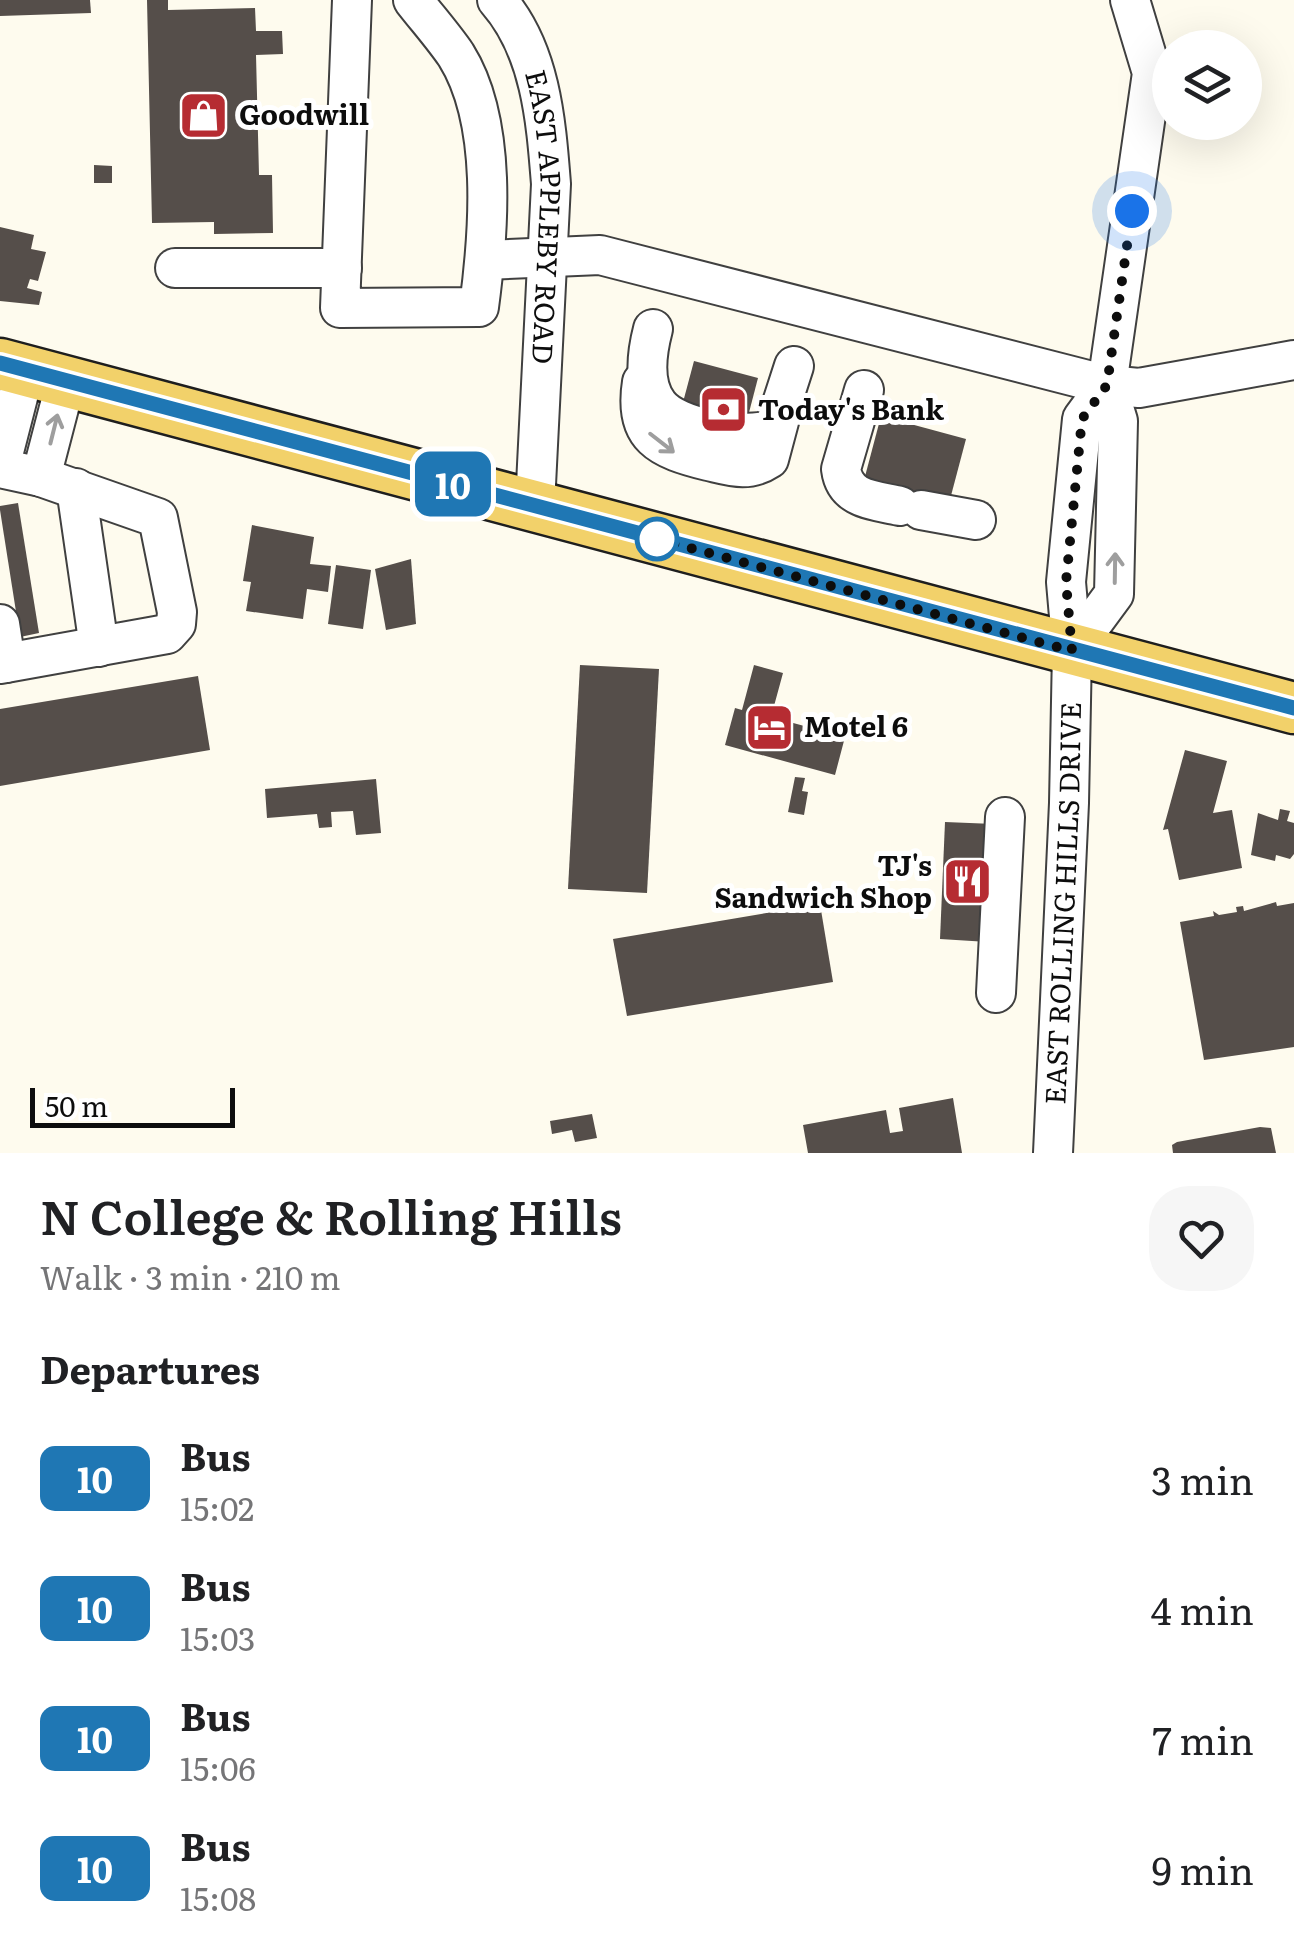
<!DOCTYPE html>
<html lang="en">
<head>
<meta charset="utf-8">
<style>
  body { margin:0; font-family:Literata,serif; background:#f6f6f6; color:#202124; height:100vh; display:flex; flex-direction:column; font-size:38px; white-space:nowrap }
  * { box-sizing:border-box; margin:0 }
  p { font-size:32px; color:#757577 }
  .icon { flex:none; width:55px; height:55px; fill:none; stroke:currentColor; stroke-width:2; stroke-linecap:round; stroke-linejoin:round }
  .map { position:relative; height:1153px; overflow:hidden }
  .drawer { display:flex; flex-direction:column; background:#fff; flex:1 }
  .drawer>* { flex:none }
  .badge { padding:0 20px; border-radius:15px; font-size:35px; line-height:65px }
  .fabs { position:absolute; left:1152px; top:30px; display:grid; gap:20px }
  .fabs a { display:grid; place-items:center; width:110px; height:110px; border-radius:50%; background:#fff; box-shadow:0 10px 40px #0002; font-size:50px }
  .scale { position:absolute; left:30px; bottom:25px; width:205px; box-sizing:border-box; padding-left:10px; border:5px solid #0d0d0d; border-top:0; font-size:28px; line-height:35px; white-space:nowrap; color:#0d0d0d; -webkit-text-stroke:8px #fff; paint-order:stroke }
  .you { position:absolute; width:50px; height:50px; margin:-25px; border:8px solid #fff; border-radius:50%; background:#1a73e8; box-shadow:0 0 0 15px #1a73e833 }
  .map>.badge { position:absolute; translate:-50% -50%; box-shadow:0 0 0 5px #fff }
  h2 { padding:0 40px; font-size:38px; line-height:90px }
  .round { display:grid; place-items:center; flex:none; width:105px; height:105px; border-radius:40px; background:#f6f6f6 }
  .overview { display:flex; align-items:center; justify-content:space-between; height:170px; padding:0 40px }
  h1 { font-size:48px; font-weight:600; line-height:75px }
  ul { padding:0; list-style:none }
  li { display:flex; align-items:center; gap:30px; height:130px; padding:0 40px }
  li div { flex:1 }
  li b { display:block; font-size:38px }
  li em { font-style:normal }
  li .badge { min-width:110px; font-weight:700; text-align:center }
  .map>svg:first-child { display:block }
  .building { fill:#554e4a }
  .lines { fill:none; stroke-linecap:round; stroke-linejoin:round }
  .minor-casing { stroke:#404040; stroke-width:42 }
  .major-casing { stroke:#1e1e1e; stroke-width:55 }
  .minor { stroke:#fff; stroke-width:38 }
  .major { stroke:#f2d16a; stroke-width:50 }
  .oneway { stroke:#9e9e9e }
  .line-casing { stroke:#fff; stroke-width:22 }
  .line { stroke:#1f77b4; stroke-width:15 }
  .walk { stroke:#0d0d0d; stroke-width:10; stroke-dasharray:0 18 }
  .stop-dot { fill:#fff; stroke:#1f77b4; stroke-width:5 }
  .labels { text-anchor:middle; stroke-width:10; stroke-linejoin:round; paint-order:stroke }
  .poi-label { font-size:28px; font-weight:bold; fill:#0d0d0d; stroke:#fff; text-anchor:start }
  .street-label { font-size:28px; fill:#0d0d0d; stroke:#fff }
</style>
</head>
<body>
<div class="map">
<svg width="1294" height="1153" viewBox="0 0 1294 1153">
  <rect width="100%" height="100%" fill="#fefbee"/>
  <g class="building">
    <path d="M 0,0 L 90,0 L 91,13 L 0,16 Z"/>
    <path d="M 147,0 L 168,0 L 168,10 L 255,8 L 256,31 L 282,31 L 283,54 L 256,55 L 259,175 L 272,175 L 273,233 L 214,234 L 214,222 L 152,223 Z"/>
    <path d="M 94,165 L 112,166 L 112,183 L 94,183 Z"/>
    <path d="M 0,227 L 34,235 L 31,249 L 46,252 L 38,281 L 30,279 L 27,288 L 42,292 L 39,305 L 0,301 Z"/>
    <path d="M 694,361 L 758,378 L 746,424 L 682,406 Z"/>
    <path d="M 881,416 L 966,439 L 948,507 L 863,484 Z"/>
    <path d="M 18,503 L 39,633 L 20,637 L 0,510 L 0,506 Z"/>
    <path d="M 252,525 L 314,537 L 310,564 L 331,566 L 328,592 L 307,589 L 303,619 L 246,611 L 251,582 L 243,581 Z"/>
    <path d="M 411,559 L 416,624 L 386,630 L 375,569 Z"/>
    <path d="M 336,565 L 371,570 L 363,629 L 328,624 Z"/>
    <path d="M 580,665 L 659,669 L 647,893 L 568,889 Z"/>
    <path d="M 754,665 L 783,673 L 771,717 L 845,737 L 835,775 L 725,745 L 735,708 L 742,710 Z"/>
    <path d="M 198,676 L 210,750 L 0,786 L 0,709 Z"/>
    <path d="M 1185,750 L 1227,761 L 1213,813 L 1232,810 L 1242,868 L 1179,880 L 1168,829 L 1163,830 Z"/>
    <path d="M 795,777 L 805,778 L 802,791 L 808,792 L 804,815 L 788,812 Z"/>
    <path d="M 376,779 L 381,833 L 356,835 L 353,811 L 331,812 L 332,827 L 319,828 L 317,814 L 267,818 L 265,789 Z"/>
    <path d="M 1280,809 L 1290,811 L 1287,821 L 1294,823 L 1294,854 L 1290,859 L 1276,855 L 1275,861 L 1251,855 L 1258,813 L 1278,820 Z"/>
    <path d="M 945,822 L 994,824 L 988,942 L 940,939 Z"/>
    <path d="M 1276,902 L 1277,906 L 1294,903 L 1294,1047 L 1204,1060 L 1180,922 L 1214,916 L 1213,911 L 1219,915 L 1237,912 L 1236,907 L 1243,906 L 1244,911 Z"/>
    <path d="M 820,904 L 833,982 L 627,1016 L 613,939 Z"/>
    <path d="M 953,1098 L 962,1153 L 808,1153 L 803,1125 L 886,1110 L 890,1133 L 903,1131 L 899,1108 Z"/>
    <path d="M 592,1114 L 597,1138 L 575,1142 L 572,1130 L 552,1134 L 550,1121 Z"/>
    <path d="M 1260,1127 L 1271,1128 L 1276,1153 L 1173,1153 L 1172,1145 L 1177,1142 Z"/>
  </g>
  <g class="lines">
    <defs>
      <g id="minor">
        <path d="M 352,0 L 340,308 L 479,307 C 489,232 498,122 456,55 C 443,36 427,18 413,0"/>
        <path id="s1" d="M 497,0 C 541,50 546,121 551,184 L 535,505"/>
        <path d="M 485,260 L 600,255 L 1107,385 L 1139,388 L 1294,360"/>
        <path d="M 175,268 L 342,268"/>
        <path d="M 653,329 C 647,352 642,383 658,404 C 676,429 749,440 774,428 L 794,366"/>
        <path d="M 642,382 C 633,438 660,449 708,461 C 730,466 748,473 769,459 L 781,414"/>
        <path d="M 864,390 L 841,469 C 845,500 874,500 900,506"/>
        <path d="M 0,467 L 25,370"/>
        <path d="M 0,468 L 41,477 L 158,518 L 177,612 L 176,624 L 167,634 L 0,664"/>
        <path d="M 41,477 L 66,381"/>
        <path d="M 76,488 L 99,647"/>
        <path d="M 921,510 L 976,520"/>
        <path d="M 0,624 L 6,663"/>
        <path d="M 1072,651 L 1114,594 L 1118,421 L 1107,385 L 1152,73 L 1130,0"/>
        <path d="M 996,993 L 1005,817"/>
        <path id="s2" d="M 1053,1153 L 1069,803 L 1072,651 L 1066,582 L 1082,419 L 1107,385"/>
      </g>
      <path id="major" d="M 0,364 L 1294,708"/>
    </defs>
    <use href="#minor" class="minor-casing"/>
    <use href="#major" class="major-casing"/>
    <use href="#minor" class="minor"/>
    <use href="#major" class="major"/>
  </g>
  <defs><path id="oneway-shaft" d="M-6 0H5M1.5-3L5.5 0L1.5 3" fill="none" stroke-width="1.6" stroke-linecap="round" stroke-linejoin="round" transform="scale(2.5)"/></defs>
  <g class="oneway">
    <use href="#oneway-shaft" transform="translate(54 429) rotate(-76)"/>
    <use href="#oneway-shaft" transform="translate(662 443) rotate(38)"/>
    <use href="#oneway-shaft" transform="translate(1115 568) rotate(-89)"/>
  </g>
  <g class="lines">
    <defs>
      <path id="line" d="M 0,363 L 1294,708"/>
    </defs>
    <use href="#line" class="line-casing"/>
    <use href="#line" class="line"/>
    <path class="walk" d="M 657,539 L 1072,651 L 1066,582 L 1082,419 L 1107,385 L 1132,211"/>
  </g>
  <defs>
    <symbol id="shop-square" viewBox="-11 -11 22 22"><rect x="-9" y="-9" width="18" height="18" rx="4" fill="#b62c32" stroke="#fff"/><path d="M-5-2.5h2.3a2.7 3.5 0 0 1 5.4 0H5L5.5 6h-11ZM-1.5-2.5h3a1.5 2.3 0 0 0-3 0Z" fill="#fff"/></symbol>
    <symbol id="bank-square" viewBox="-11 -11 22 22"><rect x="-9" y="-9" width="18" height="18" rx="4" fill="#b62c32" stroke="#fff"/><path d="M-6-4H6V4H-6ZM0-2.3a2.3 2.3 0 1 0 0 4.6a2.3 2.3 0 1 0 0-4.6Z" fill="#fff"/></symbol>
    <symbol id="hotel-square" viewBox="-11 -11 22 22"><rect x="-9" y="-9" width="18" height="18" rx="4" fill="#b62c32" stroke="#fff"/><path d="M-6-4.5h1.5V1H6V5H4.5V3h-9V5H-6ZM-4 0a1.8 1.8 0 1 1 3.6 0ZM.5 0V-2.5h3Q6-2.5 6 0Z" fill="#fff"/></symbol>
    <symbol id="restaurant-square" viewBox="-11 -11 22 22"><rect x="-9" y="-9" width="18" height="18" rx="4" fill="#b62c32" stroke="#fff"/><path d="M-5-6h1v4h1v-4h1v4h1v-4h1v5L-1.5 .5V6h-2V.5L-5-1ZM5-6V6H3V1.5H1.5Q1.5-4 5-6Z" fill="#fff"/></symbol>
  </defs>
  <g fill-rule="evenodd">
    <use href="#shop-square" x="176" y="88" width="55" height="55"/>
    <use href="#bank-square" x="696" y="382" width="55" height="55"/>
    <use href="#hotel-square" x="742" y="700" width="55" height="55"/>
    <use href="#restaurant-square" x="940" y="854" width="55" height="55"/>
  </g>
  <circle class="stop-dot" cx="657" cy="539" r="20"/>
  <g class="labels">
    <g class="poi-label">
      <text x="239" y="125">Goodwill</text>
      <text x="758" y="420">Today's Bank</text>
      <text x="804" y="737">Motel 6</text>
      <text x="932" y="876" text-anchor="end">TJ's<tspan x="932" dy="32">Sandwich Shop</tspan></text>
    </g>
    <g class="street-label">
      <text dy="10" stroke="none"><textPath href="#s1" startOffset="228">EAST APPLEBY ROAD</textPath></text>
      <text dy="10" stroke="none"><textPath href="#s2" startOffset="250">EAST ROLLING HILLS DRIVE</textPath></text>
    </g>
  </g>
</svg>
<div class="fabs">
<a><svg class="icon" aria-label="layers" viewBox="0 0 24 24"><path d="M12 4l9 5-9 5-9-5zM3 14l9 5 9-5"/></svg></a>
</div>
<div class="scale">50 m</div>
<div class="you" style="left:1132px;top:211px"></div>
<b class="badge" style="left:453px;top:484px;background:#1f77b4;color:#fff">10</b>
</div>
<section class="drawer">
<div class="overview"><div><h1>N College &amp; Rolling Hills</h1><p>Walk · 3 min · 210 m</p></div><a class="round"><svg class="icon" aria-label="heart" viewBox="0 0 24 24"><path d="M12 20l-8-8c-3-5 5-10 8-4 3-6 11-1 8 4z"/></svg></a></div>
<h2>Departures</h2>
<ul>
<li><span class="badge" style="background:#1f77b4;color:#fff">10</span><div><b>Bus</b><p>15:02</p></div><em>3 min</em></li>
<li><span class="badge" style="background:#1f77b4;color:#fff">10</span><div><b>Bus</b><p>15:03</p></div><em>4 min</em></li>
<li><span class="badge" style="background:#1f77b4;color:#fff">10</span><div><b>Bus</b><p>15:06</p></div><em>7 min</em></li>
<li><span class="badge" style="background:#1f77b4;color:#fff">10</span><div><b>Bus</b><p>15:08</p></div><em>9 min</em></li>
</ul>
</section>
</body>
</html>
